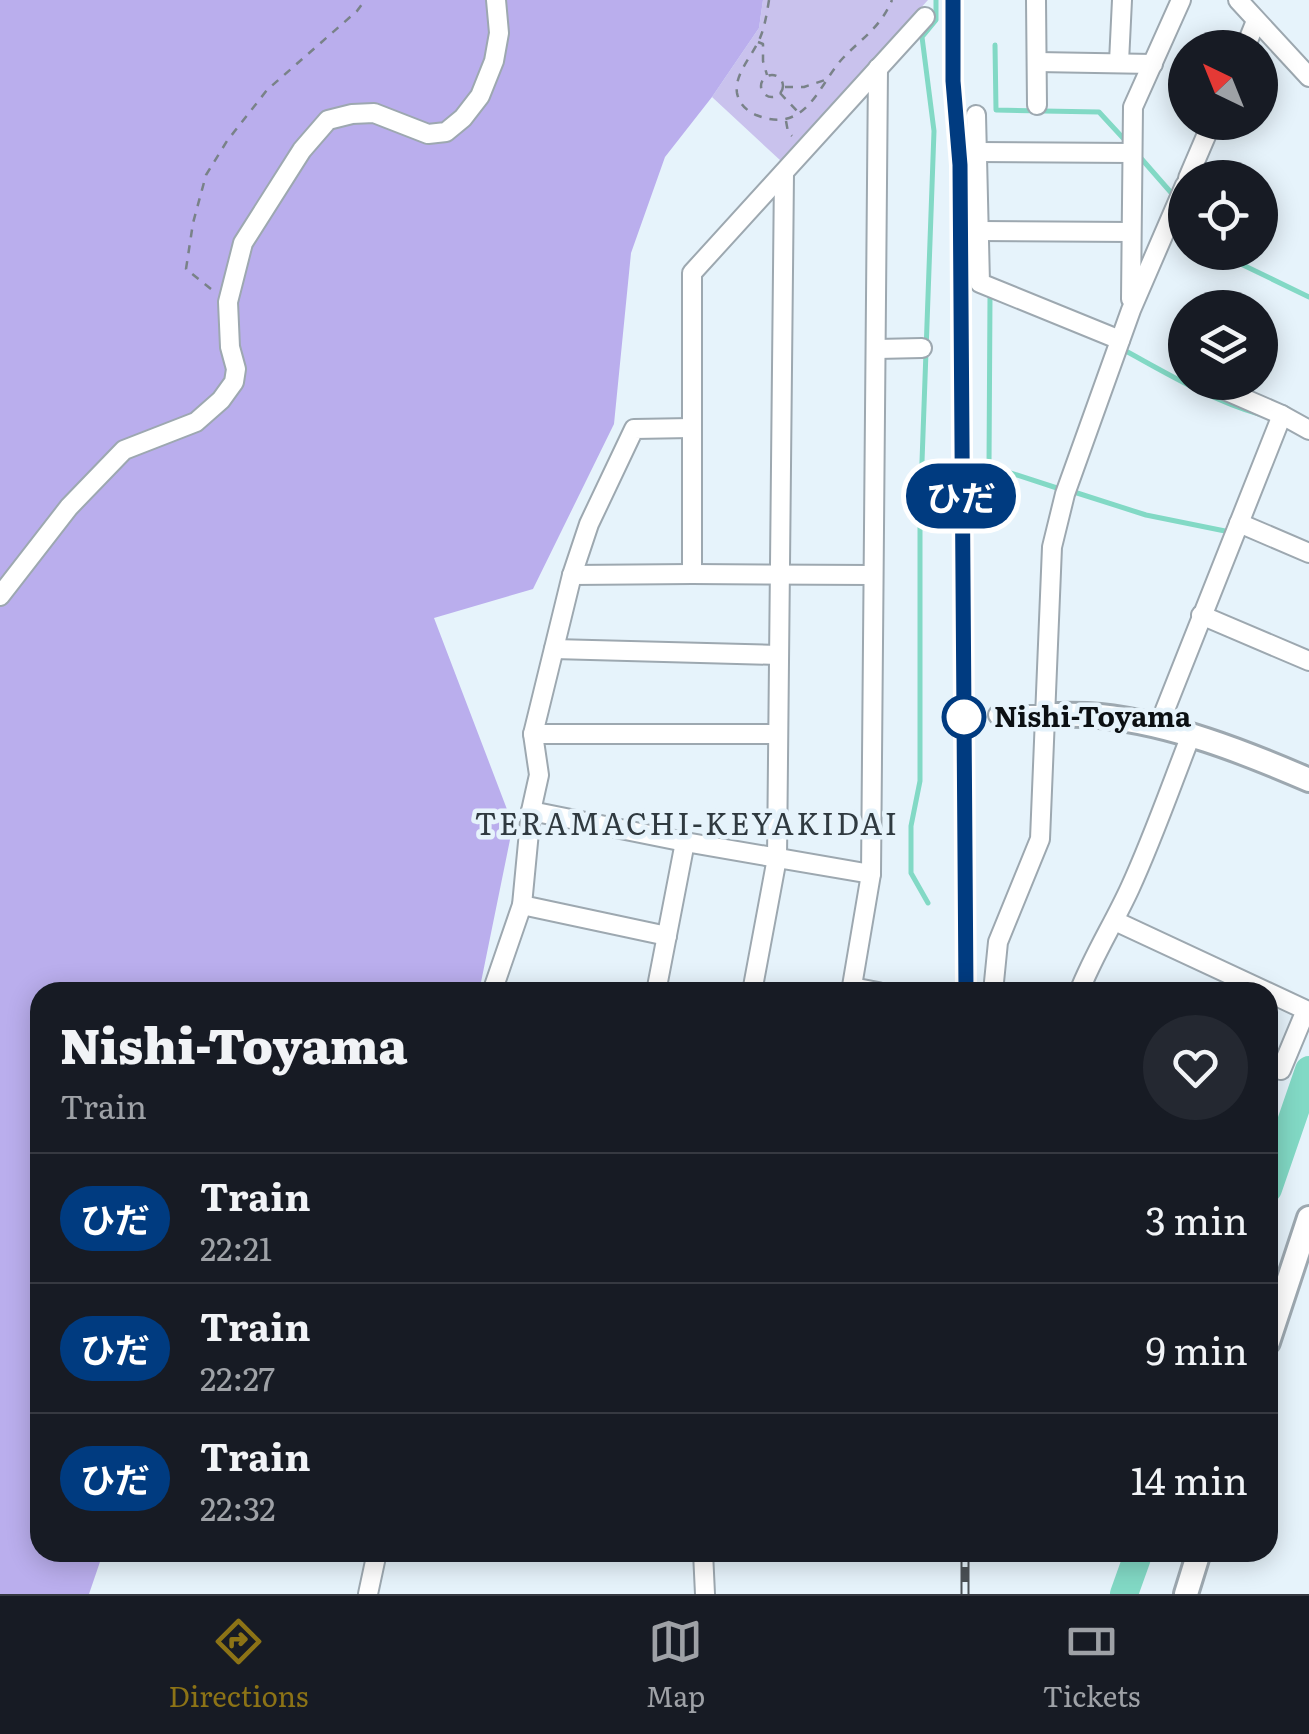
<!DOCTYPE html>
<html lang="en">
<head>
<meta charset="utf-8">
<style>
  body { margin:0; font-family:Literata,"Noto Sans JP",serif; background:#242831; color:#f1f3f6; height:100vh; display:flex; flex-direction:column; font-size:38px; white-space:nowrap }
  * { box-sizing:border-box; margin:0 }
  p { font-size:32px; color:#9ea1a6 }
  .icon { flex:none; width:55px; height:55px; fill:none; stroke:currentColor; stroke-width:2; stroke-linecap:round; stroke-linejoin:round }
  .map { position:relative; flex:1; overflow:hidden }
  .sheet { position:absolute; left:30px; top:982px; width:1248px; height:580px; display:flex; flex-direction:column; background:#171b24; border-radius:30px; box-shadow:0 5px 25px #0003 }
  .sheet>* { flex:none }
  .badge { padding:0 20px; border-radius:32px; font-size:35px; line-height:65px }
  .needle { width:65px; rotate:317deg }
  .fabs { position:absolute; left:1168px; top:30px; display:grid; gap:20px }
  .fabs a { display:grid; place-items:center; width:110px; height:110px; border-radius:50%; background:#171b24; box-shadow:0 5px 25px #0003; font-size:50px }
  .map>.badge { position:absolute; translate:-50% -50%; box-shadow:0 0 0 5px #fff }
  .round { display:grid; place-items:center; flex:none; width:105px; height:105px; border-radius:52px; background:#242831 }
  .summary { display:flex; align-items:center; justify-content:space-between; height:170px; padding:0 30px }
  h1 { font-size:48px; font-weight:800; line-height:75px }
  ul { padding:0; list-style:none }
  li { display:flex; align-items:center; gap:30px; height:130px; padding:0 30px; border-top:2px solid #363941 }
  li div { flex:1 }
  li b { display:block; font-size:38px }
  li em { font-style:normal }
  li .badge { min-width:110px; font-weight:700; text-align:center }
  .tabs { display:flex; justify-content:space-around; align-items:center; height:140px; border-top:2px solid #363941; background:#171b24; font-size:28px; color:#9ea1a6 }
  .tabs a { display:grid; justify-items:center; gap:5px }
  .tabs .active { color:#8c7316 }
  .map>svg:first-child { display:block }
  .green { fill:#c9c2ed }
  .forest { fill:#baaeed }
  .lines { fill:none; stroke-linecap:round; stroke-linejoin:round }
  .stream { stroke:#82d9c5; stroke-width:5 }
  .river { stroke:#82d9c5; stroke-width:28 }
  .minor-casing { stroke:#9da8b0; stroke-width:22 }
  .major-casing { stroke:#9da8b0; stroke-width:28 }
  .path { stroke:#798288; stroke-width:2.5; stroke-dasharray:8 8; stroke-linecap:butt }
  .minor { stroke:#fff; stroke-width:18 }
  .major { stroke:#fff; stroke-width:22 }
  .rail-casing { stroke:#4b5156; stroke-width:9 }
  .rail { stroke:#e6f3fb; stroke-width:5; stroke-dasharray:15; stroke-linecap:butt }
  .line-casing { stroke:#fff; stroke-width:22 }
  .line { stroke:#003b80; stroke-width:15 }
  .stop-dot { fill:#fff; stroke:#003b80; stroke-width:5 }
  .labels { text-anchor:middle; stroke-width:9; stroke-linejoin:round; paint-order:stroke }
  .stop-label { font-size:28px; font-weight:bold; fill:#0c1013; stroke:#e6f3fb; text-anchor:start }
  .neighbourhood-label { font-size:30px; letter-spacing:2.5px; fill:#303a40; stroke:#e6f3fb }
</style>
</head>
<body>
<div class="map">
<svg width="1309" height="1594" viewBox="0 0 1309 1594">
  <rect width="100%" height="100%" fill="#e6f3fb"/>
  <path class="green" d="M 763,0 L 928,0 L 781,161 L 712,97 L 759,28 Z"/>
  <path class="forest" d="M 0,0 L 763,0 L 759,28 L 712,97 L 665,157 L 631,253 L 614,424 L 533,589 L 434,618 L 513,825 L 479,992 L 40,992 L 40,1552 L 103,1553 L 89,1594 L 0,1594 Z"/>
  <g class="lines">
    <g class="stream">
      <path d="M 995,45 L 996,110 L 1099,112 L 1123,138"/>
      <path d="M 1139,156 L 1174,196"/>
      <path d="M 1178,234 L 1185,238"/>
      <path d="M 1216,252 L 1309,297"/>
      <path d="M 995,298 L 990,296 L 989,466 L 1057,488"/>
      <path d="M 1124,350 C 1168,374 1211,400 1259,414"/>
      <path d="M 1074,492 L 1146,515 L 1225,531"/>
      <path d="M 928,903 L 911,873 L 911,826 L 920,781 L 920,517 L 934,131 L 922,37 L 936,20 L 936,0"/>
    </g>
    <g class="river">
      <path d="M 1268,1189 L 1309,1070"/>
      <path d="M 1124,1594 L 1139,1552"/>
    </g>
    <defs>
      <g id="minor">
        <path d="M 1036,0 L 1037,105"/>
        <path d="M 1238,0 L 1309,77"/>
        <path d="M 1245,48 L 1256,21"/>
        <path d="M 1037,62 L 1153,64"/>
        <path d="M 1119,62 L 1122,0"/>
        <path d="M 976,115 L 980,283 L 1120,340"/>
        <path d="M 977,152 L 1132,153"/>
        <path d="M 1188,178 L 1212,122"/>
        <path d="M 979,231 L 1131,232"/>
        <path d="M 1131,299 L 1133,107 L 1181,0"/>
        <path d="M 877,349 L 922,348"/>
        <path d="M 1206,382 L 1282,415 L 1309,430"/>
        <path d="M 1239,523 L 1309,553"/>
        <path d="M 692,574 L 692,273 L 925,17"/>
        <path d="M 572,575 L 692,574 L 872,575"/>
        <path d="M 0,596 L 69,507 L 124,450 L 196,422 L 221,400 L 234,382 L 236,369 L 230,347 L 228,302 L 243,243 L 302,150 L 328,120 L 352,114 L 374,113 L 428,134 L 446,132 L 463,118 L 480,96 L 494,61 L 499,33 L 496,0"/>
        <path d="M 1201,615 L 1309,661"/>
        <path d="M 554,649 L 778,655"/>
        <path d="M 998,715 L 1045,715"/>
        <path d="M 1159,725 L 1282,415"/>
        <path d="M 533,734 L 777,734"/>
        <path d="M 531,811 L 685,842 L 871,874"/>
        <path d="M 522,905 L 667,936"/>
        <path d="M 1115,921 L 1306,1010 L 1281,1070 L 1268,1065"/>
        <path d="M 852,987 L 878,992"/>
        <path d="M 492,992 L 522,905 L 531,811 L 539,775 L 533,734 L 572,575 L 589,524 L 634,429 L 691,428"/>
        <path d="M 656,992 L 685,842"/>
        <path d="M 752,992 L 777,858 L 784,173"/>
        <path d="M 851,992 L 871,874 L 878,68"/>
        <path d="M 993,992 L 998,942 L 1040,839 L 1052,547 L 1065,494 L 1131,310 L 1185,185"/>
        <path d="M 1079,992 C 1093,956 1114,923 1130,888 C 1153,838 1171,786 1191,735"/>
        <path d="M 703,1552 L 705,1594"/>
        <path d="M 368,1594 L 377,1552"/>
      </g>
      <g id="major">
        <path d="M 1045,715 C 1063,715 1082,714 1100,716 C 1173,724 1242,751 1309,780"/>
        <path d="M 1268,1342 L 1309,1218"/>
        <path d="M 1186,1594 L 1199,1552"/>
      </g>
    </defs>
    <use href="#minor" class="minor-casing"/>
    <use href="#major" class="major-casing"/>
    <g class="path">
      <path d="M 769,0 C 767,12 765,26 760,38 C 753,55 734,74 737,93 C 739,104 747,111 756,115 C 768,120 782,122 794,116 C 816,105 826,76 843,58 C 863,37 880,28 892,0"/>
      <path d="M 758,42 L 763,44 L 763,61 L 767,75"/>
      <circle cx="772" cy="86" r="11"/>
      <path d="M 785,87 L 804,87 L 825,80"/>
      <path d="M 780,93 L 798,112"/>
      <path d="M 786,121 L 788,132 L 792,136"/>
      <path d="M 211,289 L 186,269 L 193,223 L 206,175 L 227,141 L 267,90 L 357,11 L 365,0"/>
    </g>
    <use href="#minor" class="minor"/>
    <use href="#major" class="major"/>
    <defs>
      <g id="rail">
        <path d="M 953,0 L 953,81 L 960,165 L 966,992"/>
        <path d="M 965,1552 L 965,1594"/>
      </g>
    </defs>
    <use href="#rail" class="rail-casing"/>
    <use href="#rail" class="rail"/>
  </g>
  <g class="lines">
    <defs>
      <path id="line" d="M 953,0 L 953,81 L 960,165 L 966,992"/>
    </defs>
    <use href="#line" class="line-casing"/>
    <use href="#line" class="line"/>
  </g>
  <circle class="stop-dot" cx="964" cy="717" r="20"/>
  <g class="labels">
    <g class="stop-label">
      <text x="994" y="727">Nishi-Toyama</text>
    </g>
    <g class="neighbourhood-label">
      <text x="687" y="835">TERAMACHI-KEYAKIDAI</text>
    </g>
  </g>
</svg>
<div class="fabs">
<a><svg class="needle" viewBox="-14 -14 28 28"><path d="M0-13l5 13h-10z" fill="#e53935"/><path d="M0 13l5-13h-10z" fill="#9ea1a6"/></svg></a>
<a><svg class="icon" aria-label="locate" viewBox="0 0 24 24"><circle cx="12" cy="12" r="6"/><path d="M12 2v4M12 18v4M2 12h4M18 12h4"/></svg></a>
<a><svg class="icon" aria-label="layers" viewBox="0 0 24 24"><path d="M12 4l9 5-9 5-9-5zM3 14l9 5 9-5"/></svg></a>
</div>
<b class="badge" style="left:961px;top:496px;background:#003b80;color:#fff">ひだ</b>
<section class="sheet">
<div class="summary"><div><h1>Nishi-Toyama</h1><p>Train</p></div><a class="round"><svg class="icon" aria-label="heart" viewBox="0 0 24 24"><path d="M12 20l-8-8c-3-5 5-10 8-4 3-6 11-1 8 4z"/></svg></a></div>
<ul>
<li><span class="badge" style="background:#003b80;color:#fff">ひだ</span><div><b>Train</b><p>22:21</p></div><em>3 min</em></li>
<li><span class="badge" style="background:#003b80;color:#fff">ひだ</span><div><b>Train</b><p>22:27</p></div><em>9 min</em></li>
<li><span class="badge" style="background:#003b80;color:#fff">ひだ</span><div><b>Train</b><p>22:32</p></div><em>14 min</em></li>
</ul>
</section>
</div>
<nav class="tabs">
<a class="active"><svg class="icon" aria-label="directions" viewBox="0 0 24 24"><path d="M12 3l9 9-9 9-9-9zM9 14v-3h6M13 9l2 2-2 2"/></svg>Directions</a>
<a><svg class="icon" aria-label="map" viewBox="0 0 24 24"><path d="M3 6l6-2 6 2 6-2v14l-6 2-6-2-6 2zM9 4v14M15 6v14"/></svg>Map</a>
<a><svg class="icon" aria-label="tickets" viewBox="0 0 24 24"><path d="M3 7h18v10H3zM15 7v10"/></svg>Tickets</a>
</nav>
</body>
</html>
